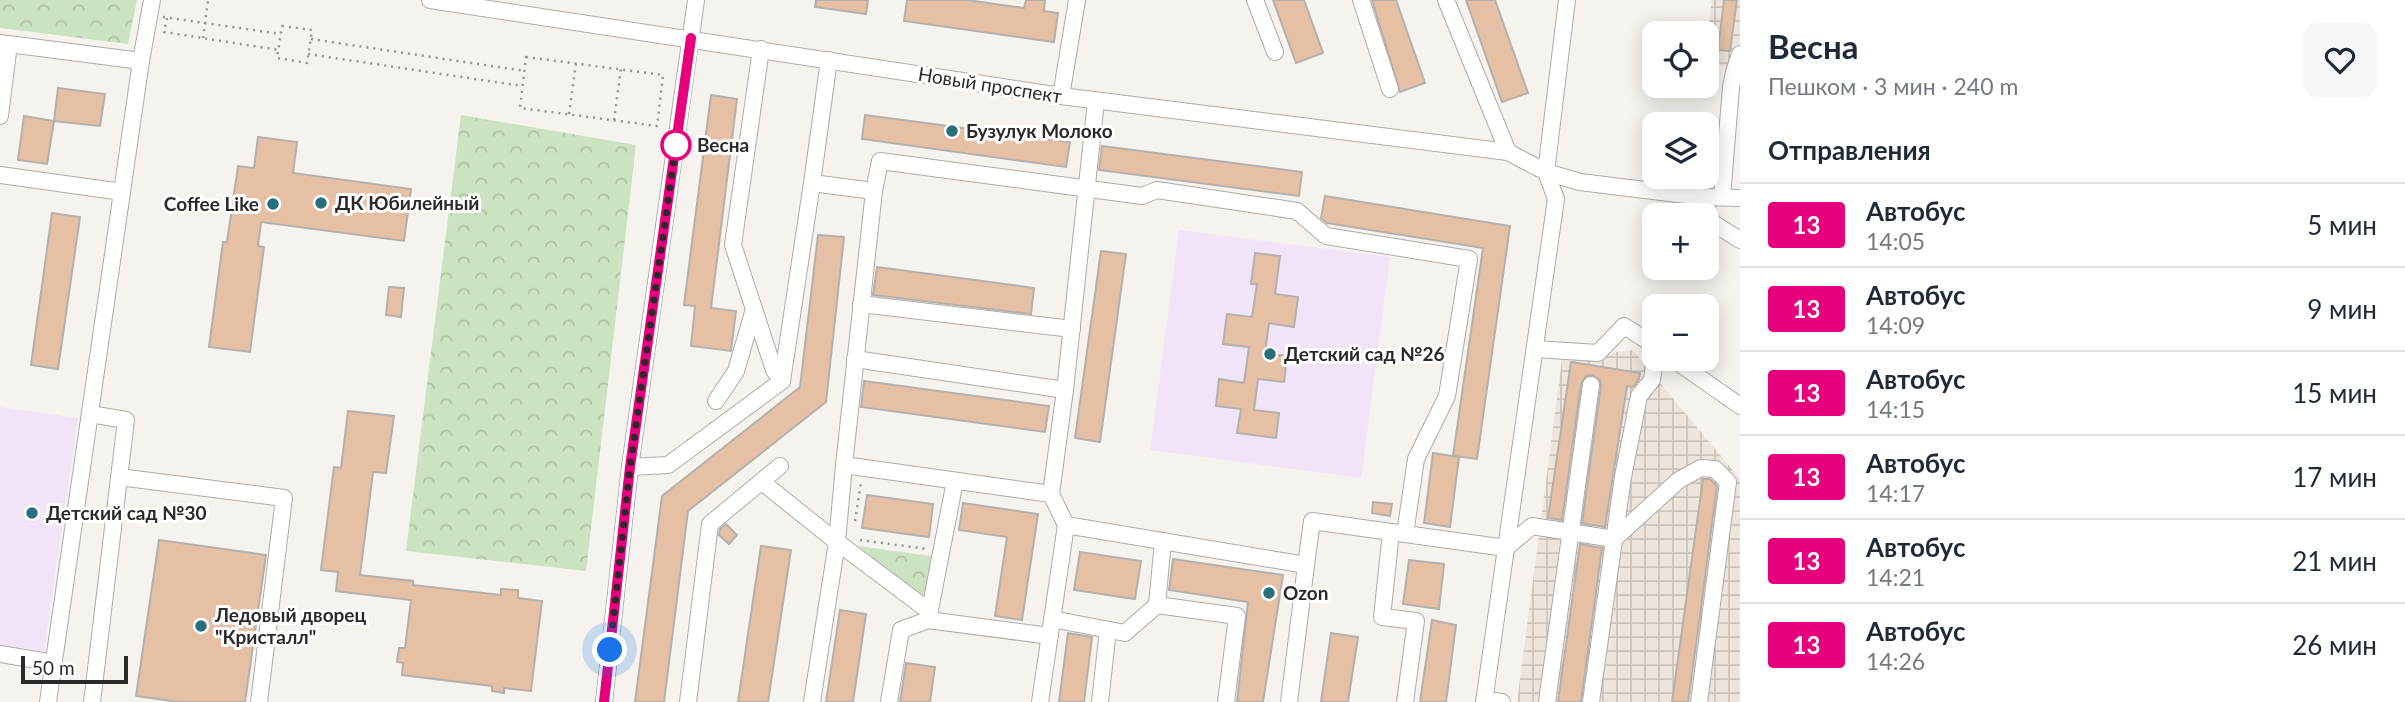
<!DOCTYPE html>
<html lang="ru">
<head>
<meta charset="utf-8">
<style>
  body { margin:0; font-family:Lato,sans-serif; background:#f6f6f7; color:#1f2937; height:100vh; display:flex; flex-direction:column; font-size:26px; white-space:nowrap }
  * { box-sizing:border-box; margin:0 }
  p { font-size:23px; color:#747a83 }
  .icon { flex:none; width:38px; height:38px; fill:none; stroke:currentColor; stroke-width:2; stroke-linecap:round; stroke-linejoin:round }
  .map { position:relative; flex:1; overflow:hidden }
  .details { display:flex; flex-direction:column; background:#fff; width:665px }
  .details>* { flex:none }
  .badge { padding:0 14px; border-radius:5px; font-size:24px; line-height:46px }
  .controls { position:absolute; left:1642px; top:21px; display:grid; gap:14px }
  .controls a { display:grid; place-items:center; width:77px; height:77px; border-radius:14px; background:#fff; box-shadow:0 4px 18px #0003; font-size:35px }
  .scale { position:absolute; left:21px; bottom:18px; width:107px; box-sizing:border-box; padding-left:7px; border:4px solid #2b2a28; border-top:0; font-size:19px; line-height:24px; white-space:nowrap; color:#2b2a28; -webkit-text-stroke:5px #fff; paint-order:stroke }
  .you { position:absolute; width:35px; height:35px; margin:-18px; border:5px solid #fff; border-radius:50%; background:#1a73e8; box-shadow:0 0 0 10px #1a73e833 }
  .map>.badge { position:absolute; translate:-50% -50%; box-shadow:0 0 0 4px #fff }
  h2 { padding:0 28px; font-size:26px; line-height:63px }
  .round { display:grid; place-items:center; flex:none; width:74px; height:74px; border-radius:14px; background:#f6f6f7 }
  .overview { display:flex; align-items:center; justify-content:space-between; height:119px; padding:0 28px }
  h1 { font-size:33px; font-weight:700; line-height:52px }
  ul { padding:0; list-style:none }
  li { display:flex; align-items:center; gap:21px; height:84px; padding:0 28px; border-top:2px solid #e0e1e3 }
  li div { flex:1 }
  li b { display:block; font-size:26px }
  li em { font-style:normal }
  li .badge { min-width:77px; font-weight:700; text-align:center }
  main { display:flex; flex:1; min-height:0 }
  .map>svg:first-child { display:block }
  .industrial { fill:url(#industrial-grid) }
  .education { fill:#f1e4f8 }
  .park { fill:url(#park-crowns) }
  .building { fill:#e5c0a4; stroke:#b4b0ae; stroke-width:2 }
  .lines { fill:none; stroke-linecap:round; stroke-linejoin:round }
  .minor-casing { stroke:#aeaba8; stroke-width:18 }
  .path { stroke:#989693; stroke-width:2.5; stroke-dasharray:2 5; stroke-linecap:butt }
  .minor { stroke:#fff; stroke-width:16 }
  .line-casing { stroke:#fff; stroke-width:16 }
  .line { stroke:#e6007e; stroke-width:10 }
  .walk { stroke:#2b2a28; stroke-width:7; stroke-dasharray:0 12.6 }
  .poi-dot { fill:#286f7c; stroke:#fff; stroke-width:2.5 }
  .stop-dot { fill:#fff; stroke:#e6007e; stroke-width:3.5 }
  .labels { text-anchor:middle; stroke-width:6; stroke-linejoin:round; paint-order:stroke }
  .street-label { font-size:19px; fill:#2b2a28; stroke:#fff }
  .poi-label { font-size:19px; font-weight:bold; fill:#2b2a28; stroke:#fff; text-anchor:start }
  .stop-label { font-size:19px; font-weight:bold; fill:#2b2a28; stroke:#fff; text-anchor:start }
</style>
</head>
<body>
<main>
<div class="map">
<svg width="1740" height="702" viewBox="0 0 1740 702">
  <defs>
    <pattern id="industrial-grid" width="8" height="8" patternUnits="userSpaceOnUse" patternTransform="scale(1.75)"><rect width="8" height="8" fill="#ede4db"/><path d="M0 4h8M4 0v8" fill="none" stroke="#cbc4bc"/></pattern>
    <pattern id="park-crowns" width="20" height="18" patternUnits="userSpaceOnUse" patternTransform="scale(1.75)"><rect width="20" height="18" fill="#cbe3c0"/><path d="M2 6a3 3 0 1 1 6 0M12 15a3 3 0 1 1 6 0" fill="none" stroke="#aec3a5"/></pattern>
  </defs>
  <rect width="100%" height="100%" fill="#f6f3ef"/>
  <g class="industrial">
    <path d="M 1712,0 L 1740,0 L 1740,68 L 1706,64 L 1706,41 Z"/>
    <path d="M 1633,350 L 1740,479 L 1740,702 L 1517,702 L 1562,359 Z"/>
  </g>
  <g class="education">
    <path d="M 1179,230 L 1390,257 L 1361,478 L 1150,450 Z"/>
    <path d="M 0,407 L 78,418 L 44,651 L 0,645 Z"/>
  </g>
  <g class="park">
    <path d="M 0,0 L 137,0 L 128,44 L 0,28 Z"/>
    <path d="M 461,115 L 636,145 L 586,571 L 406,551 Z"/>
    <path d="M 858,546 L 931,556 L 925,599 Z"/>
  </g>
  <g class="building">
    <path d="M 816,0 L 868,0 L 866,14 L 815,7 Z"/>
    <path d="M 907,0 L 967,0 L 1024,8 L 1026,0 L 1045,0 L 1044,11 L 1058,13 L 1054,42 L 904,21 Z"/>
    <path d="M 1273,0 L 1304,0 L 1323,53 L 1296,63 Z"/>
    <path d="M 1372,0 L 1396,0 L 1425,83 L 1400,92 Z"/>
    <path d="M 1466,0 L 1495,0 L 1528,93 L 1502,102 Z"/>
    <path d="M 1724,0 L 1737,0 L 1730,51 L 1718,50 Z"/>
    <path d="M 58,88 L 105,94 L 100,126 L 54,121 Z"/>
    <path d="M 711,95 L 737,99 L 711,308 L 736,311 L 731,351 L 691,346 L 695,306 L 684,305 Z"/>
    <path d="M 865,115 L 1070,142 L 1066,167 L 862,139 Z"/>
    <path d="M 24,116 L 54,121 L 47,164 L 18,160 Z"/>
    <path d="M 258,137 L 297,142 L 293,173 L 411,189 L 404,241 L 261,222 L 258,246 L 264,247 L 250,352 L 209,347 L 223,242 L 227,242 L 238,166 L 254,168 Z"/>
    <path d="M 1102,146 L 1302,172 L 1299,196 L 1099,170 Z"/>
    <path d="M 1325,196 L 1510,226 L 1477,459 L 1453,456 L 1483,248 L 1327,223 L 1321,218 Z"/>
    <path d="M 52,213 L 80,217 L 58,369 L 31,365 Z"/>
    <path d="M 818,235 L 844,237 L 826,402 L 688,511 L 664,702 L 635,702 L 662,496 L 800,387 Z"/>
    <path d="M 1101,251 L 1126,254 L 1100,442 L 1075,438 Z"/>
    <path d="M 1255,253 L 1280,256 L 1275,294 L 1298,297 L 1294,327 L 1269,323 L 1265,353 L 1287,356 L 1284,382 L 1258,379 L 1254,410 L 1279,413 L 1276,438 L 1237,433 L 1241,409 L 1216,406 L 1219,379 L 1244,383 L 1249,347 L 1223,344 L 1227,314 L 1252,317 L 1257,284 L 1251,284 Z"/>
    <path d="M 877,267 L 1034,288 L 1031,314 L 873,295 Z"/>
    <path d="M 389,287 L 404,288 L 401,317 L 386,315 Z"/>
    <path d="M 1571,362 L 1640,373 L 1639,379 L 1633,387 L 1627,386 L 1605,527 L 1582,523 L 1601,386 L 1600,380 L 1593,375 L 1586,376 L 1581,384 L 1562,520 L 1548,518 Z"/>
    <path d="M 864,381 L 1049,406 L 1045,432 L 861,407 Z"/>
    <path d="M 348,411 L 394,416 L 386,473 L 373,472 L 360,575 L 413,581 L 413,585 L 501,595 L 501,589 L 518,590 L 518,598 L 542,601 L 531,691 L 504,688 L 504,693 L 492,691 L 492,686 L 402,675 L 403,663 L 397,662 L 399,648 L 405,648 L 411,600 L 336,591 L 338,572 L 321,570 L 334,467 L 341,468 Z"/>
    <path d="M 1433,453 L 1459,457 L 1450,527 L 1424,523 Z"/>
    <path d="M 1703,479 L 1710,479 L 1717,486 L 1699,623 L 1688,702 L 1672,702 Z"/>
    <path d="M 867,495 L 933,504 L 929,537 L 862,528 Z"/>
    <path d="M 1373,502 L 1392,504 L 1390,516 L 1372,513 Z"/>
    <path d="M 963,503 L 1038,514 L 1022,620 L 995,616 L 1007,537 L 959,530 Z"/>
    <path d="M 726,524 L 737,535 L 729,544 L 719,535 L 720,529 Z"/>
    <path d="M 159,540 L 266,555 L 245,702 L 179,702 L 136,696 Z"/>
    <path d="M 1580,544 L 1602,548 L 1581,702 L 1558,702 Z"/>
    <path d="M 761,546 L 791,550 L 768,702 L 738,702 Z"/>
    <path d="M 1080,552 L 1141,561 L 1135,599 L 1074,590 Z"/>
    <path d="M 1173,559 L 1283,575 L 1263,702 L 1237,702 L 1248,602 L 1169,590 Z"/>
    <path d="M 1409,560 L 1444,564 L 1439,609 L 1403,604 Z"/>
    <path d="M 840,610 L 866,614 L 853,702 L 826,702 Z"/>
    <path d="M 1432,620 L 1456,625 L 1446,702 L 1420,702 Z"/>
    <path d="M 1068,633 L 1092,637 L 1084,702 L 1059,702 Z"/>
    <path d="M 1331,633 L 1358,637 L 1348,702 L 1321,702 Z"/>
    <path d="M 906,663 L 935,667 L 930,702 L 900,702 Z"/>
  </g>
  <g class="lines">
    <defs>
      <g id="minor">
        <path d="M 430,0 L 1061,96 L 1508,152 L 1546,172 L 1580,182 L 1702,197 L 1740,198"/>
        <path d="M 1255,0 L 1275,52"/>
        <path d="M 1361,0 L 1390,89"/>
        <path d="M 1446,0 L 1508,152"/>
        <path d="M 0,43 L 141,61 L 152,0"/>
        <path d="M 761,49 L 733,245 L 774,370 L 782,381 L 812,183"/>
        <path d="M 829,60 L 812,183 L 874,191 L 844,465 L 1051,494 L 1066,525 L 1306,565 L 1312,521 L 1506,548 L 1532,526 L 1614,539 L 1679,480 L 1701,468 L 1715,469 L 1728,482 L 1699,702"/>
        <path d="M 1734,72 L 1740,54"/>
        <path d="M 1061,96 L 1077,0"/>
        <path d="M 0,116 L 9,44"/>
        <path d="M 0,175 L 122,192"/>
        <path d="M 874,191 L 880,161 L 1142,196 L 1157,190 L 1297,211 L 1326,236 L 1469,259 L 1447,396 L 1416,459 L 1405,534"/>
        <path d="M 1702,197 L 1713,223 L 1740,240"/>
        <path d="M 1722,197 L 1731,87 L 1734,72 L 1740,71"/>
        <path d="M 861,304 L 1072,329"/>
        <path d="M 1535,349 L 1598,353 L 1624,326 L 1654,345"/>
        <path d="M 855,359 L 1065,390"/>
        <path d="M 1673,359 L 1740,406"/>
        <path d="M 716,401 L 736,371 L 754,309"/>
        <path d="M 90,414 L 126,420 L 92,702"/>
        <path d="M 844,465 L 837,542 L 929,611"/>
        <path d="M 630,467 L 668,465 L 782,381"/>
        <path d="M 119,477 L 284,498 L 259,702"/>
        <path d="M 955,481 L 928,620 L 1050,636"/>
        <path d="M 762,482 L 837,542 L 812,702"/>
        <path d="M 1051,494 L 1065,390 L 1096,101"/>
        <path d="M 1391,532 L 1382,617 L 1416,621 L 1405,702"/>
        <path d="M 1157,605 L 1237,616 L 1226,702"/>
        <path d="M 1052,619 L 1125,633 L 1157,605 L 1163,541"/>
        <path d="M 0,654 L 54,663"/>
        <path d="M 1484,700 L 1502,702"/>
        <path d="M 48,702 L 141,61"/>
        <path d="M 604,702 L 630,467 L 696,0"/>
        <path d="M 688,702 L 710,524 L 780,466"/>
        <path d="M 889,702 L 901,630 L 928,620"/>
        <path d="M 1040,702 L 1066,525"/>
        <path d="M 1100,702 L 1108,630"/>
        <path d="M 1289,702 L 1306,565"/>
        <path d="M 1484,702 L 1556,199 L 1546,172 L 1567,0"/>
        <path d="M 1547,702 L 1591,385"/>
        <path d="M 1591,702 L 1623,477 L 1639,396 L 1652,380 L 1655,359"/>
      </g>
    </defs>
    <use href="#minor" class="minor-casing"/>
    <g class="path">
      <path d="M 163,17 L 281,34"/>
      <path d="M 167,18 L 164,32 L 279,50"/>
      <path d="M 282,26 L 312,30 L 307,63 L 277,58 Z"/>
      <path d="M 203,38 L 208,0"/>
      <path d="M 311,39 L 525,71"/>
      <path d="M 308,54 L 522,86"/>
      <path d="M 526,57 L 663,75 L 657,126 L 520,108 Z"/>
      <path d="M 569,114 L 576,63"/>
      <path d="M 614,120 L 621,69"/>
      <path d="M 855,521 L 861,483"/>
      <path d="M 860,540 L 927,549"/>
    </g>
    <use href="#minor" class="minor"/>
  </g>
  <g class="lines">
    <defs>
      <path id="line" d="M 604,702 L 630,467 L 691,38"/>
    </defs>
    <use href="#line" class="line-casing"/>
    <use href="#line" class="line"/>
    <path class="walk" d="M 610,650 L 630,467 L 676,145"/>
  </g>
  <g class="poi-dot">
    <circle cx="952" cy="131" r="7"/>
    <circle cx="321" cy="203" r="7"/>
    <circle cx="273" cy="204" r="7"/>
    <circle cx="1270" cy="354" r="7"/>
    <circle cx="32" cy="513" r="7"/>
    <circle cx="1269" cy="593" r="7"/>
    <circle cx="201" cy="626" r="7"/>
  </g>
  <circle class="stop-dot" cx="676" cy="145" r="14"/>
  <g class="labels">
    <g class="street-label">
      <text transform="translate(990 85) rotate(9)" y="7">Новый проспект</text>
    </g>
    <g class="poi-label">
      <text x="966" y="138">Бузулук Молоко</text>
      <text x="335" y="210">ДК Юбилейный</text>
      <text x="259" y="211" text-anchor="end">Coffee Like</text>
      <text x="1284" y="361">Детский сад №26</text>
      <text x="46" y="520">Детский сад №30</text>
      <text x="1283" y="600">Ozon</text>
      <text x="215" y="622">Ледовый дворец<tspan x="215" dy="22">"Кристалл"</tspan></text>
    </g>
    <g class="stop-label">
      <text x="697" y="152">Весна</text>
    </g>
  </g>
</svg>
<div class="controls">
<a><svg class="icon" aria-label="locate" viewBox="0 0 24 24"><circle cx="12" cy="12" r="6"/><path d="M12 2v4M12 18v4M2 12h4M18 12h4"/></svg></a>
<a><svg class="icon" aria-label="layers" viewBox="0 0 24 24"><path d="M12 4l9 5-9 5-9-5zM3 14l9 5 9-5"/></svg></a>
<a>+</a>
<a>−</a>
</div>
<div class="scale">50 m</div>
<div class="you" style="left:610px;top:650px"></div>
</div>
<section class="details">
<div class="overview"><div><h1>Весна</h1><p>Пешком · 3 мин · 240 m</p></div><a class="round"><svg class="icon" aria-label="heart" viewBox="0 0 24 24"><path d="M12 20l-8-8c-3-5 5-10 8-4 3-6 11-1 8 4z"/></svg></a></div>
<h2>Отправления</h2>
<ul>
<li><span class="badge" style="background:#e6007e;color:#fff">13</span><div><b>Автобус</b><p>14:05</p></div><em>5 мин</em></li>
<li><span class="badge" style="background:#e6007e;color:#fff">13</span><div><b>Автобус</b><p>14:09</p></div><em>9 мин</em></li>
<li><span class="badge" style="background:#e6007e;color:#fff">13</span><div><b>Автобус</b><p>14:15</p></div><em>15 мин</em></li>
<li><span class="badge" style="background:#e6007e;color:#fff">13</span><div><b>Автобус</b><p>14:17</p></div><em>17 мин</em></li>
<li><span class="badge" style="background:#e6007e;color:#fff">13</span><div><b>Автобус</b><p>14:21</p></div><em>21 мин</em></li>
<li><span class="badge" style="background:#e6007e;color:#fff">13</span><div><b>Автобус</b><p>14:26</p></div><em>26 мин</em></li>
</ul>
</section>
</main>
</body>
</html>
